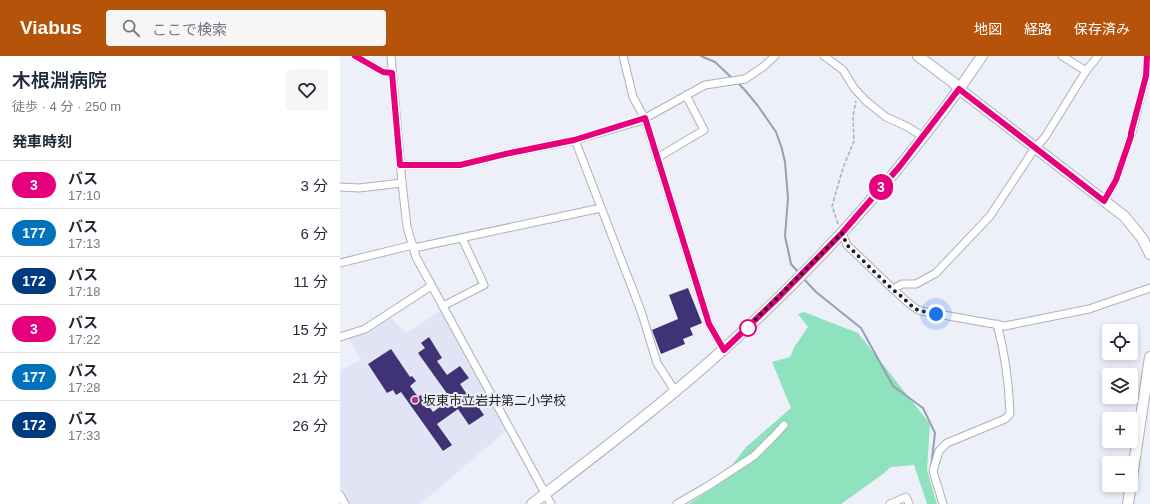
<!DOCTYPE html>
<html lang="ja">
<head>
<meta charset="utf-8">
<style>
  body { margin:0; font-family:Arial,"Noto Sans JP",sans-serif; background:#f6f6f7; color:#1f2937; height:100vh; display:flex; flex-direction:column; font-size:15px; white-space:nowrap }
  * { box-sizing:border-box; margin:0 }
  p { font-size:13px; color:#747a83 }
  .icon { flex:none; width:22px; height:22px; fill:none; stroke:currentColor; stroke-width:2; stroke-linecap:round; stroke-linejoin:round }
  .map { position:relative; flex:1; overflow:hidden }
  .panel { display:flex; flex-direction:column; background:#fff; width:340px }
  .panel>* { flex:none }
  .badge { padding:0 8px; border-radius:13px; font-size:14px; line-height:26px }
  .buttons { position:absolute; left:762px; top:268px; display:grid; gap:8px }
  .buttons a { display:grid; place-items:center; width:36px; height:36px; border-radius:4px; background:#fff; box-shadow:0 2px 6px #0003; font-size:20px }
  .you { position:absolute; width:20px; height:20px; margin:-10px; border:3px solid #fff; border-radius:50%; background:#1a73e8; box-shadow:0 0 0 6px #1a73e833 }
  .map>.badge { position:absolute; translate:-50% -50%; box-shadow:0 0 0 2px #fff }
  h2 { padding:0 12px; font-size:15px; line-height:36px }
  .round { display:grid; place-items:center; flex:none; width:42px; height:42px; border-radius:4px; background:#f6f6f7 }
  .headline { display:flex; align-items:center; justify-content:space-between; height:68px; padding:0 12px }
  h1 { font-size:19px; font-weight:600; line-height:30px }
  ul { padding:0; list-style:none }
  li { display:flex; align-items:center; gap:12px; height:48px; padding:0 12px; border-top:1px solid #e0e1e3 }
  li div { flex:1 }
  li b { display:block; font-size:15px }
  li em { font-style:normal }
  li .badge { min-width:44px; font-weight:700; text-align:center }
  header { display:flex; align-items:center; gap:24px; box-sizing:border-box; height:56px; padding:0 20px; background:#b45309; color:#fff }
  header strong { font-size:19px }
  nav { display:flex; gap:22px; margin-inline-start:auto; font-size:14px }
  .search { width:280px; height:36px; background:#f6f6f7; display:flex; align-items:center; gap:10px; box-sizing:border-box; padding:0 14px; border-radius:4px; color:#747a83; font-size:15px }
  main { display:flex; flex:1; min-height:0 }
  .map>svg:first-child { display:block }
  .built { fill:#e0e4f4 }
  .green { fill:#8fe2be }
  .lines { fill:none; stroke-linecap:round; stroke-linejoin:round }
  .stream { stroke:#94a0b5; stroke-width:2 }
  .building { fill:#3f3376 }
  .street-casing { stroke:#aeb0b8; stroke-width:9 }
  .secondary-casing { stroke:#aeb0b8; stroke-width:12 }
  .path { stroke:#acaeb5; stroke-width:1.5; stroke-dasharray:4 2; stroke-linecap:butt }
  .street { stroke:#fff; stroke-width:7 }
  .secondary { stroke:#fff; stroke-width:10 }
  .line-casing { stroke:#fff; stroke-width:9 }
  .line { stroke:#e6007e; stroke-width:6 }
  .walk { stroke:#1e1f22; stroke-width:4; stroke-dasharray:0 7.2 }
  .stop-dot { fill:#fff; stroke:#e6007e; stroke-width:2 }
  .poi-dot { fill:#b23686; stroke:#eef0f9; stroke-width:1.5 }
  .labels { text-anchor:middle; stroke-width:4; stroke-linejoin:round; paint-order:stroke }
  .poi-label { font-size:13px; fill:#1e1f22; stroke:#eef0f9; text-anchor:start }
</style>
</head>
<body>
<header>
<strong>Viabus</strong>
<div class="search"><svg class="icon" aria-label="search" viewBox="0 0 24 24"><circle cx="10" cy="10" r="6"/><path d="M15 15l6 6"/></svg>ここで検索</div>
<nav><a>地図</a><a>経路</a><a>保存済み</a></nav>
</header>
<main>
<section class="panel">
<div class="headline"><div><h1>木根淵病院</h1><p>徒歩 · 4 分 · 250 m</p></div><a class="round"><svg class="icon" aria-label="heart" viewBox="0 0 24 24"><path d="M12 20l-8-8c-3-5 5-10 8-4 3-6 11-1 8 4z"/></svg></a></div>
<h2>発車時刻</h2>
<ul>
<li><span class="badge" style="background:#e6007e;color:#fff">3</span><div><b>バス</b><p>17:10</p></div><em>3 分</em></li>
<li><span class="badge" style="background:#0072bc;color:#fff">177</span><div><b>バス</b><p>17:13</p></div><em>6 分</em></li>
<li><span class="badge" style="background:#003b80;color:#fff">172</span><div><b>バス</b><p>17:18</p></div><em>11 分</em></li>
<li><span class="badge" style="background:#e6007e;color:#fff">3</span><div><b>バス</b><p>17:22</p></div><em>15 分</em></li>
<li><span class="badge" style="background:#0072bc;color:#fff">177</span><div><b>バス</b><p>17:28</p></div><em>21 分</em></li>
<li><span class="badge" style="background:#003b80;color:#fff">172</span><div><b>バス</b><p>17:33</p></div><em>26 分</em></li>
</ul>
</section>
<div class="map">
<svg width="810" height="448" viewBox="0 0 810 448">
  <rect width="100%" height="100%" fill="#eef0f9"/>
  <path class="built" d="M 100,255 L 167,374 L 80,448 L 9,448 L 0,432 L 0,314 L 22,304 L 8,283 L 26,277 L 51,262 L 66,277 Z"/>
  <path class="green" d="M 464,256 L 518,277 L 590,368 L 587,414 L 597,448 L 587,448 L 574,409 L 551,411 L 543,418 L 501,448 L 348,448 L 375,431 L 406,391 L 451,352 L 432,306 L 450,301 L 455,290 L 468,271 L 458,258 Z"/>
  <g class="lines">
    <g class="stream">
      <path d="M 361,0 L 375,6 L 392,22"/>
      <path d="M 397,26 L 404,33 L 418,50 L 436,76 L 442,93 L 445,106 L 448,142 L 445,180 L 451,208 L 459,217"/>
      <path d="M 463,222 L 476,236 L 521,272 L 553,330 L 583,352 L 595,377 L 591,411"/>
    </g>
  </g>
  <g class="building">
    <path d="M 348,232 L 362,267 L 350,272 L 353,279 L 343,283 L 345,288 L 321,298 L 312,274 L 338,263 L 329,239 Z"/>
    <path d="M 89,281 L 102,302 L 97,305 L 107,319 L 120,310 L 129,322 L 120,328 L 128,340 L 130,339 L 144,359 L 129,369 L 118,353 L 97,368 L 112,389 L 103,395 L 61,336 L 56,339 L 53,334 L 47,337 L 28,308 L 51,293 L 70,321 L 72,320 L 76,325 L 70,330 L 78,341 L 81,339 L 93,356 L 111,343 L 78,297 L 85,292 L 81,287 Z"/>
  </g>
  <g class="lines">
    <defs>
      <g id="street">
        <path d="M 15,0 L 43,16 L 52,17"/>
        <path d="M 51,0 L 62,127 L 67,171 L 76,201 L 211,448"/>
        <path d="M 283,0 L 293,41 L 305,63 L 369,268 L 384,294"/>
        <path d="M 484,0 L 503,14 L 514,32 L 526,45 L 546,61 L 568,71 L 583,81"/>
        <path d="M 722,0 L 746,15"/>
        <path d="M 758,0 L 746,15 L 705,81 L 695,92 L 650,160 L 596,217 L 576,228 L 562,228 L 553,233 C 562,240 570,251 581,255 L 665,270 L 749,253 L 810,232"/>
        <path d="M 235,84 L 301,255 L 317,307 L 335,335"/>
        <path d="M 317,102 L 364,74 L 346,39"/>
        <path d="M 60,109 L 120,109 L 170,97 L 235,84 L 300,65 L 365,29 L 405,23 L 423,11 L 435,0"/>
        <path d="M 0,131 L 19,132 L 62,127"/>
        <path d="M 764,145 L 776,124 L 791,80 L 806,20 L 807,0"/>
        <path d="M 502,177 L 507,189 L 553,233"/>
        <path d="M 74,192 L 261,152"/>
        <path d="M 0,207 L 73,189"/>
        <path d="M 103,250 L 144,229 L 122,182"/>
        <path d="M 0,281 L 25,273 L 91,230"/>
        <path d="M 0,439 L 5,448"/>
        <path d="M 337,448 L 368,430 L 414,400 L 436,378 L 444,369"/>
        <path d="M 550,448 L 566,441 L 569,448"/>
        <path d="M 603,448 L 593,415 L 599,395 L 607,387 L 665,363 L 670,358 C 669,329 665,297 657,268"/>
      </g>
      <g id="secondary">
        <path d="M 578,0 L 614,27 L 619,33 L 784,160 L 802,182 L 810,198"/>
        <path d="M 192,448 C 257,398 323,348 384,293 C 481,206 569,108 642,0"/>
        <path d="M 788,448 L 810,301"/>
      </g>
    </defs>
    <use href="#street" class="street-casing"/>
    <use href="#secondary" class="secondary-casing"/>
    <path class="path" d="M 498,168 L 492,150 L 503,112 L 514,85 L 513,60 L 516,45"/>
    <use href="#street" class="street"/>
    <use href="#secondary" class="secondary"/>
  </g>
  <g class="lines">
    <defs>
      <path id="line" d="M 15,0 L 43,16 L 52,17 L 60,109 L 120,109 L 170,97 L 234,84 L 305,62 L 369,268 L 384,294 L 440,240 L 502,177 L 560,110 L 619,33 L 764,145 L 776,124 L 791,80 L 791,77 L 806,20 L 807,0"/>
    </defs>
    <use href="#line" class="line-casing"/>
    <use href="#line" class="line"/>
    <path class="walk" d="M 408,272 L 404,275 L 502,177 L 507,189 L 552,233 L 561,240 L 575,253 L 581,255 L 596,258"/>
  </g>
  <circle class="stop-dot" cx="408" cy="272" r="8"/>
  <circle class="poi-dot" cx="75" cy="344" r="4"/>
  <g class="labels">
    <g class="poi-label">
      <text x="83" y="349">坂東市立岩井第二小学校</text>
    </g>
  </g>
</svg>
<div class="buttons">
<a><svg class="icon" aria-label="locate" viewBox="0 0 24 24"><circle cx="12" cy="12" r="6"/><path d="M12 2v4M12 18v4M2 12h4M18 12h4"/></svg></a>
<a><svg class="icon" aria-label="layers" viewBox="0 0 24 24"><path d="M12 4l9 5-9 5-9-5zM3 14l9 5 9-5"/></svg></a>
<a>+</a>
<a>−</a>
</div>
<div class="you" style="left:596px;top:258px"></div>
<b class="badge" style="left:541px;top:131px;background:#e6007e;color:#fff">3</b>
</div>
</main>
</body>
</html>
